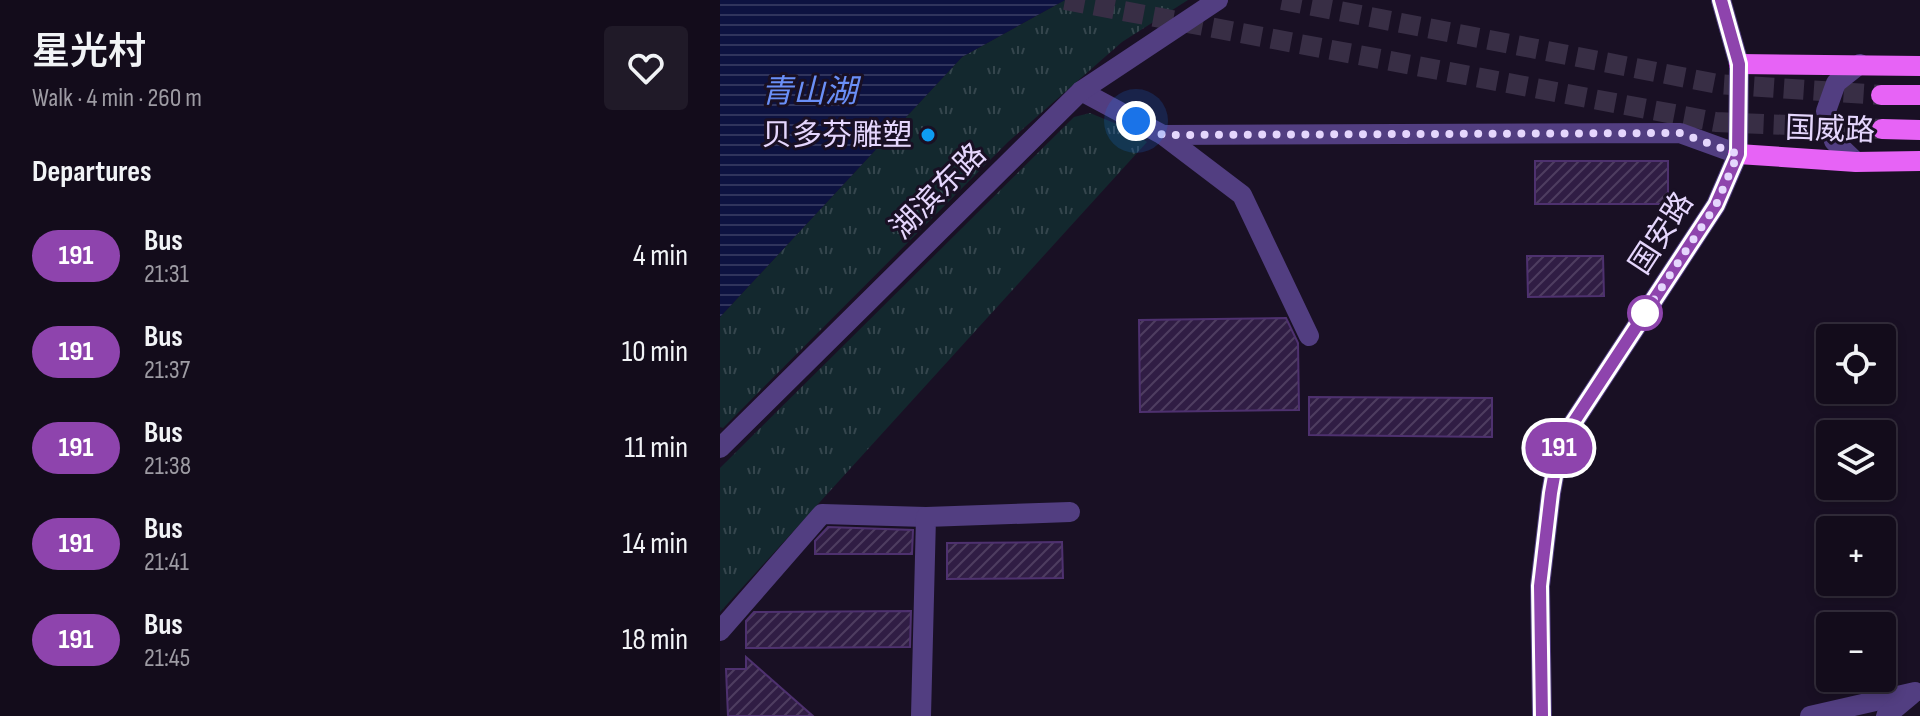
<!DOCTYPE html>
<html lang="en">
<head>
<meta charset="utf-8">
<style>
  body { margin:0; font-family:"Sofia Sans Condensed","Noto Sans SC",sans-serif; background:#201a28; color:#f1f3f6; height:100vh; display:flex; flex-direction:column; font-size:30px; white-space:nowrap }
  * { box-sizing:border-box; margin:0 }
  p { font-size:26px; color:#9d9ba3 }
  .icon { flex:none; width:44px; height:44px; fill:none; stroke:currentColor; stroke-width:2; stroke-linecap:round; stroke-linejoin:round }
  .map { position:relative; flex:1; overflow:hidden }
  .side { display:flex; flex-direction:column; background:#130c1b; width:720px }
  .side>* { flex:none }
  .badge { padding:0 16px; border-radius:26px; font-size:28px; line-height:52px }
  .fabs { position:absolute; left:1096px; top:324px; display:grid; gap:16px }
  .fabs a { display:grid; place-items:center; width:80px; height:80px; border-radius:8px; background:#130c1b; box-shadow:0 4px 12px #0003,0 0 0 2px #322c3a; font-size:40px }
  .you { position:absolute; width:40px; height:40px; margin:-20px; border:6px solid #fff; border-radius:50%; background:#1a73e8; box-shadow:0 0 0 12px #1a73e833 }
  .map>.badge { position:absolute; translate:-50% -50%; box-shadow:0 0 0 4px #fff }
  h2 { padding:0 32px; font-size:30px; line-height:72px }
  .round { display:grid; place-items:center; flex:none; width:84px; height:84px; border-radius:8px; background:#201a28 }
  .overview { display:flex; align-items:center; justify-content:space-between; height:136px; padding:0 32px }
  h1 { font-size:38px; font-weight:600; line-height:60px }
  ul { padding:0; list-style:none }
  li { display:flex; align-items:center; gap:24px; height:96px; padding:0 32px }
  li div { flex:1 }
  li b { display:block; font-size:30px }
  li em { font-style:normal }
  li .badge { min-width:88px; font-weight:700; text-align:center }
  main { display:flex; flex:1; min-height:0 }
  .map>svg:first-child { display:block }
  .park { fill:url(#park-tufts) }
  .water { fill:url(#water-rules) }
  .building { fill:url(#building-hatch); stroke:#4e316f; stroke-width:2 }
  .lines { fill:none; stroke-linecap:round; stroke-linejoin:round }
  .major-tunnel { stroke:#382e45; stroke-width:20; stroke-dasharray:20 10; stroke-linecap:butt }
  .minor { stroke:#523e81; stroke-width:20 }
  .major { stroke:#e763f6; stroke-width:20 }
  .line-casing { stroke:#fff; stroke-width:18 }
  .line { stroke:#8e44ad; stroke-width:12 }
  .walk { stroke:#e5d6fd; stroke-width:8; stroke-dasharray:0 14.4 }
  .poi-dot { fill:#0e9cf1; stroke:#191024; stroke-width:3 }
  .stop-dot { fill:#fff; stroke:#8e44ad; stroke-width:4 }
  .labels { text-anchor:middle; stroke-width:6; stroke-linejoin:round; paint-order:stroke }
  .street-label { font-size:30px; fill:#e5d6fd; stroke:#191024 }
  .poi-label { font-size:30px; fill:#e5d6fd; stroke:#191024; text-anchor:end }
  .water-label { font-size:32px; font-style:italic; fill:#6a8ff7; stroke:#191024 }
</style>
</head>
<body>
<main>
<section class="side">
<div class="overview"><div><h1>星光村</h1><p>Walk · 4 min · 260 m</p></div><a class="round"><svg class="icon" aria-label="heart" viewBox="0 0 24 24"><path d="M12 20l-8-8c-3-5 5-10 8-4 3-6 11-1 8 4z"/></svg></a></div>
<h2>Departures</h2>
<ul>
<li><span class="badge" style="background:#8e44ad;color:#fff">191</span><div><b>Bus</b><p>21:31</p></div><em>4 min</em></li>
<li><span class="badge" style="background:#8e44ad;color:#fff">191</span><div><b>Bus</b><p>21:37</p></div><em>10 min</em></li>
<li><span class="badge" style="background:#8e44ad;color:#fff">191</span><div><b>Bus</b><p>21:38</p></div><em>11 min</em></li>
<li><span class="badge" style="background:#8e44ad;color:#fff">191</span><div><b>Bus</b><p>21:41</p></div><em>14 min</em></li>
<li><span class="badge" style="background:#8e44ad;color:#fff">191</span><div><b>Bus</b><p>21:45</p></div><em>18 min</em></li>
</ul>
</section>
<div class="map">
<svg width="1200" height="716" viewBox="0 0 1200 716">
  <defs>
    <pattern id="park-tufts" width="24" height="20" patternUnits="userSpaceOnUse" patternTransform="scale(2)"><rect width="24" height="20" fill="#13282e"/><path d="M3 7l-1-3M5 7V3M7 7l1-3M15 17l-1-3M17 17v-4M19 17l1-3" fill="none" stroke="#35464d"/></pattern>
    <pattern id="water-rules" width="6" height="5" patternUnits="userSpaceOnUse" patternTransform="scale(2)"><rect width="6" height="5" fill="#0d1240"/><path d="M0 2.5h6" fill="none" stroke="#30345c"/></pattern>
    <pattern id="building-hatch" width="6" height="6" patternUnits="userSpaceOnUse" patternTransform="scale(2)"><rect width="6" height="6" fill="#301d44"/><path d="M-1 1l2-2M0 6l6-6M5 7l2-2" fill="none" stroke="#4e3d60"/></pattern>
  </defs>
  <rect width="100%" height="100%" fill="#191024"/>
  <g class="park">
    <path d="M 345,0 L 468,0 L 402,42 L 288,142 L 3,428 L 0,427 L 0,317 L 242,57 Z"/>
    <path d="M 370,113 L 399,125 L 427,142 L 0,612 L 0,468 L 354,117 Z"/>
  </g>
  <path class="water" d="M 0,0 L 345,0 L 242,57 L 0,317 Z"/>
  <g class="building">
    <rect x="815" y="161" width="133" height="43"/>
    <path d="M 807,256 L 883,256 L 884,296 L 808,297 Z"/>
    <path d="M 566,318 L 578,343 L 579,410 L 420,412 L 419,320 Z"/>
    <path d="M 589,397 L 772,398 L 772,437 L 589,435 Z"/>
    <path d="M 108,527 L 193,530 L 192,554 L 95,554 L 95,541 Z"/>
    <path d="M 342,542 L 343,578 L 227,579 L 227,543 Z"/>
    <path d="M 191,611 L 190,647 L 26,648 L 26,621 L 34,612 Z"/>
    <path d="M 26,657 L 93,716 L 8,716 L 6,669 L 26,669 Z"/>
  </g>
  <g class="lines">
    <g class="major-tunnel">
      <path d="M 345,0 L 996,122 L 1162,129"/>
      <path d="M 562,0 L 998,84 L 1161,95"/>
    </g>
    <g class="minor">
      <path d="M 361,91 L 443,135 L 960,133 L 1018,154"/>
      <path d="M 443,135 L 522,195 L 589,336"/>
      <path d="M 1136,162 L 1114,141 L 1106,111 L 1116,83 L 1140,64"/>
      <path d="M 0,448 L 361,91 L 498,0"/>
      <path d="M 0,631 L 102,514 L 206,517"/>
      <path d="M 201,716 L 206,517 L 350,512"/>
      <path d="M 822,716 L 820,586 L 831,493 L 840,443 L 996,205 L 1018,154 L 1019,64 L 1001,0"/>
      <path d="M 1090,716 L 1195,692"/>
      <path d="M 1166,716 L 1191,695"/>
    </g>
    <g class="major">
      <path d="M 1019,64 L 1200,66"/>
      <path d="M 1161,95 L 1200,95"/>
      <path d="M 1162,129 L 1200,130"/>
      <path d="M 1018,154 L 1136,162 L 1200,161"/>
    </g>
  </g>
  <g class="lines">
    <defs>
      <path id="line" d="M 822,716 L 820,586 L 831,493 L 840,443 L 996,205 L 1018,154 L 1019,64 L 1001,0"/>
    </defs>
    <use href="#line" class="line-casing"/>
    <use href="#line" class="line"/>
    <path class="walk" d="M 416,121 L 443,135 L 960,133 L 1018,154 L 996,205 L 925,313"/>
  </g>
  <circle class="poi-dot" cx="208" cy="135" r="8"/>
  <circle class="stop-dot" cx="925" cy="313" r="16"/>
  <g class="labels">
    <g class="street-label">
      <text transform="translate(1110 129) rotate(2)" y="10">国威路</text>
      <text transform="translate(218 191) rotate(-45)" y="10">湖滨东路</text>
      <text transform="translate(941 233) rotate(-57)" y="10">国安路</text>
    </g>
    <g class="poi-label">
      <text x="192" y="145">贝多芬雕塑</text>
    </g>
    <g class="water-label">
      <text x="89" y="102">青山湖</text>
    </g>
  </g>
</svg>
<div class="fabs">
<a><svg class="icon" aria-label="locate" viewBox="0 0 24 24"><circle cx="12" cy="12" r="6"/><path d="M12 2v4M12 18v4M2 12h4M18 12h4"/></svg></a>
<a><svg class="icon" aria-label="layers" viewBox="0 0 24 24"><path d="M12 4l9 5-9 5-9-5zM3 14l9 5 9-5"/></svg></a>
<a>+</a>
<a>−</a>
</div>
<div class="you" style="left:416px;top:121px"></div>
<b class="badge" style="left:839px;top:448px;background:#8e44ad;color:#fff">191</b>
</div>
</main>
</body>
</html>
